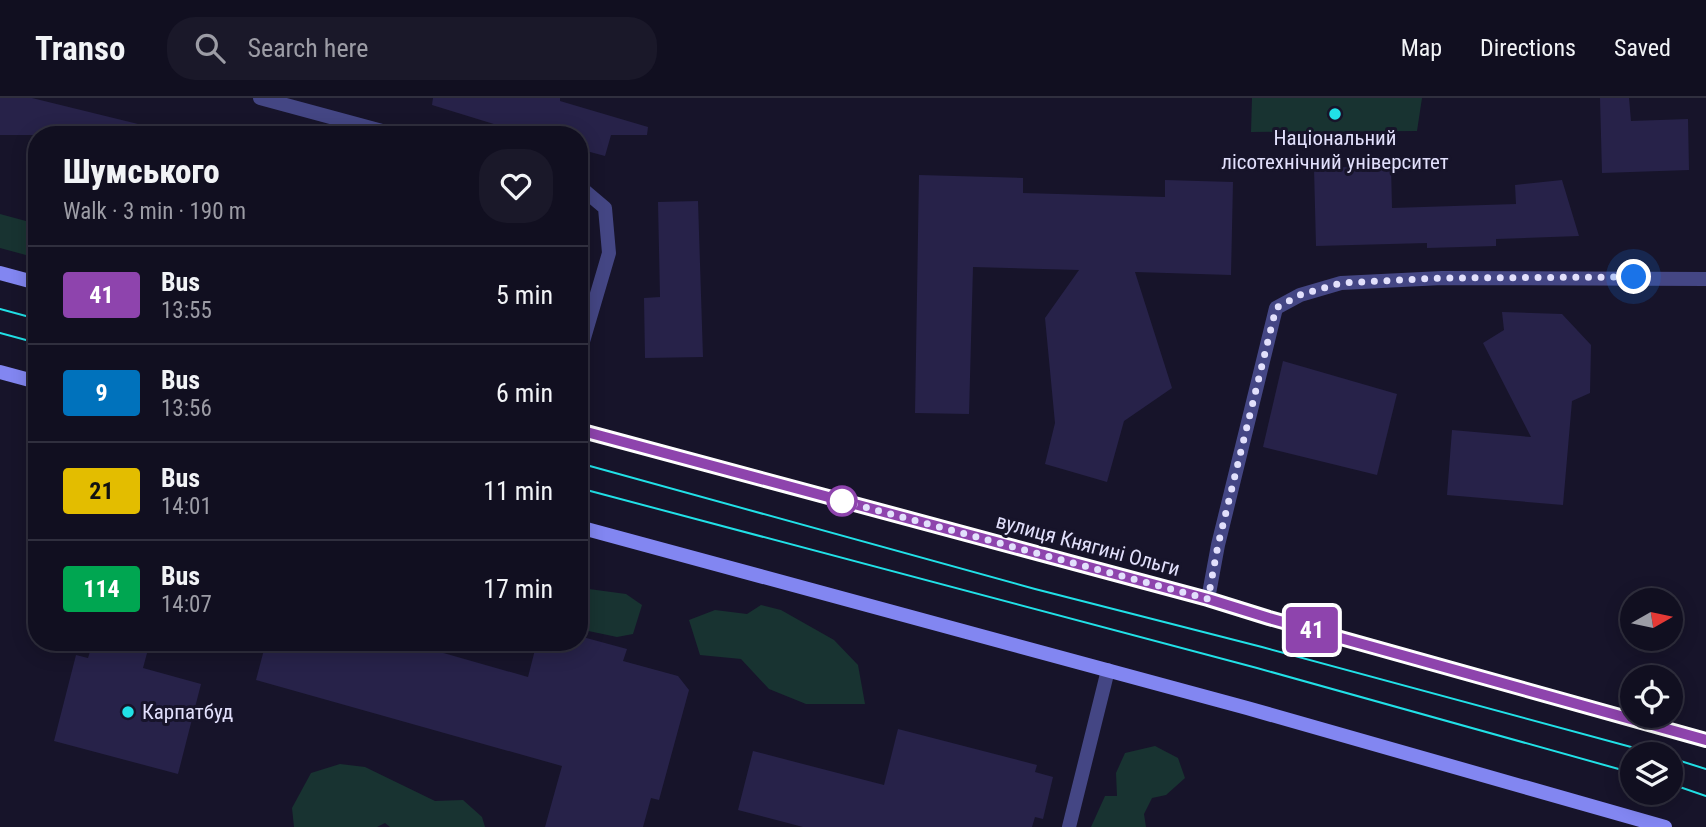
<!DOCTYPE html>
<html lang="en">
<head>
<meta charset="utf-8">
<style>
  body { margin:0; font-family:"Roboto Condensed",sans-serif; background:#1a1829; color:#f1f3f6; height:100vh; display:flex; flex-direction:column; font-size:26px; white-space:nowrap }
  * { box-sizing:border-box; margin:0 }
  p { font-size:23px; color:#9c9ca5 }
  .icon { flex:none; width:38px; height:38px; fill:none; stroke:currentColor; stroke-width:2; stroke-linecap:round; stroke-linejoin:round }
  .map { position:relative; flex:1; overflow:hidden }
  .details { position:absolute; left:28px; top:28px; width:560px; height:525px; display:flex; flex-direction:column; background:#110f20; border-radius:28px; box-shadow:0 4px 18px #0003,0 0 0 2px #302f3e }
  .details>* { flex:none }
  .badge { padding:0 14px; border-radius:5px; font-size:24px; line-height:46px }
  .needle { width:46px; rotate:81deg }
  .buttons { position:absolute; left:1620px; top:490px; display:grid; gap:14px }
  .buttons a { display:grid; place-items:center; width:63px; height:63px; border-radius:50%; background:#110f20; box-shadow:0 4px 18px #0003,0 0 0 2px #302f3e; font-size:35px }
  .you { position:absolute; width:35px; height:35px; margin:-18px; border:5px solid #fff; border-radius:50%; background:#1a73e8; box-shadow:0 0 0 10px #1a73e833 }
  .map>.badge { position:absolute; translate:-50% -50%; box-shadow:0 0 0 4px #fff }
  .round { display:grid; place-items:center; flex:none; width:74px; height:74px; border-radius:28px; background:#1a1829 }
  .headline { display:flex; align-items:center; justify-content:space-between; height:119px; padding:0 35px }
  h1 { font-size:33px; font-weight:800; line-height:52px }
  ul { padding:0; list-style:none }
  li { display:flex; align-items:center; gap:21px; height:98px; padding:0 35px; border-top:2px solid #302f3e }
  li div { flex:1 }
  li b { display:block; font-size:26px }
  li em { font-style:normal }
  li .badge { min-width:77px; font-weight:700; text-align:center }
  header { display:flex; align-items:center; gap:42px; box-sizing:border-box; height:98px; padding:0 35px; background:#110f20; border-bottom:2px solid #302f3e }
  header strong { font-size:33px }
  nav { display:flex; gap:38px; margin-inline-start:auto; font-size:24px }
  .search { width:490px; height:63px; background:#1a1829; display:flex; align-items:center; gap:18px; box-sizing:border-box; padding:0 24px; border-radius:28px; color:#9c9ca5; font-size:26px }
  .map>svg:first-child { display:block }
  .green { fill:#183331 }
  .building { fill:#272249 }
  .lines { fill:none; stroke-linecap:round; stroke-linejoin:round }
  .street { stroke:#444684; stroke-width:14 }
  .secondary { stroke:#8286f1; stroke-width:14 }
  .tram { stroke:#21e1e7; stroke-width:2 }
  .line-casing { stroke:#fff; stroke-width:16 }
  .line { stroke:#8e44ad; stroke-width:10 }
  .walk { stroke:#e2e0fc; stroke-width:7; stroke-dasharray:0 12.6 }
  .poi-dot { fill:#21e1e7; stroke:#17142a; stroke-width:2.5 }
  .stop-dot { fill:#fff; stroke:#8e44ad; stroke-width:3.5 }
  .labels { text-anchor:middle; stroke-width:6; stroke-linejoin:round; paint-order:stroke }
  .poi-label { font-size:21px; fill:#e2e0fc; stroke:#17142a }
  .street-label { font-size:21px; fill:#e2e0fc; stroke:#17142a }
</style>
</head>
<body>
<header>
<strong>Transo</strong>
<div class="search"><svg class="icon" aria-label="search" viewBox="0 0 24 24"><circle cx="10" cy="10" r="6"/><path d="M15 15l6 6"/></svg>Search here</div>
<nav><a>Map</a><a>Directions</a><a>Saved</a></nav>
</header>
<div class="map">
<svg width="1706" height="729" viewBox="0 0 1706 729">
  <rect width="100%" height="100%" fill="#17142a"/>
  <g class="green">
    <path d="M 1252,0 L 1422,0 L 1417,33 L 1251,34 Z"/>
    <path d="M 0,116 L 37,126 L 37,160 L 0,150 Z"/>
    <path d="M 579,483 L 589,491 L 626,496 L 642,507 L 633,536 L 617,539 L 579,531 Z"/>
    <path d="M 761,507 L 781,512 L 834,542 L 858,567 L 865,606 L 806,606 L 769,591 L 741,561 L 700,557 L 689,522 L 715,512 L 747,516 Z"/>
    <path d="M 1155,648 L 1178,660 L 1185,680 L 1166,697 L 1152,700 L 1144,716 L 1146,729 L 1091,729 L 1105,698 L 1117,698 L 1116,675 L 1125,655 Z"/>
    <path d="M 340,666 L 365,669 L 435,703 L 463,702 L 482,719 L 485,729 L 390,729 L 385,725 L 377,729 L 294,729 L 292,710 L 311,675 Z"/>
  </g>
  <g class="building">
    <path d="M 0,0 L 32,0 L 138,26 L 136,37 L 0,37 Z"/>
    <path d="M 433,0 L 560,0 L 560,3 L 648,29 L 647,37 L 611,37 L 605,58 L 579,51 L 579,37 L 530,37 L 432,7 Z"/>
    <path d="M 1600,0 L 1629,0 L 1631,23 L 1688,21 L 1689,72 L 1602,75 Z"/>
    <path d="M 1391,68 L 1392,110 L 1516,106 L 1515,87 L 1562,82 L 1579,138 L 1496,141 L 1496,148 L 1427,150 L 1427,145 L 1316,148 L 1314,70 Z"/>
    <path d="M 919,77 L 1023,80 L 1023,95 L 1165,99 L 1165,82 L 1233,84 L 1231,177 L 1135,174 L 1172,290 L 1124,323 L 1107,384 L 1045,366 L 1055,325 L 1045,220 L 1079,172 L 973,169 L 969,316 L 915,315 Z"/>
    <path d="M 698,103 L 703,259 L 645,260 L 644,200 L 660,199 L 658,104 Z"/>
    <path d="M 1502,214 L 1562,216 L 1591,247 L 1590,295 L 1572,303 L 1563,407 L 1447,397 L 1452,332 L 1531,339 L 1483,245 L 1504,232 Z"/>
    <path d="M 1283,263 L 1397,296 L 1377,377 L 1263,349 Z"/>
    <path d="M 579,538 L 627,551 L 623,563 L 678,578 L 689,592 L 659,702 L 651,700 L 643,729 L 545,729 L 562,668 L 256,582 L 266,544 L 405,544 L 528,579 L 537,544 L 579,544 Z"/>
    <path d="M 93,544 L 150,544 L 143,570 L 201,586 L 178,676 L 54,643 L 76,557 L 88,560 Z"/>
    <path d="M 898,631 L 1037,667 L 1035,674 L 1053,679 L 1043,721 L 1035,719 L 1032,729 L 803,729 L 738,712 L 753,653 L 884,687 Z"/>
  </g>
  <g class="lines">
    <g class="street">
      <path d="M 260,0 L 397,37"/>
      <path d="M 579,88 L 605,110 L 609,155 L 579,257"/>
      <path d="M 1208,501 L 1218,447 L 1276,210 L 1300,197 L 1341,185 L 1442,180 L 1706,181"/>
      <path d="M 1069,729 L 1108,572"/>
    </g>
    <g class="secondary">
      <path d="M 0,175 L 37,185"/>
      <path d="M 0,274 L 37,284"/>
      <path d="M 579,332 L 1208,501 L 1269,520 L 1706,642"/>
      <path d="M 579,429 L 1247,610 L 1665,729"/>
    </g>
    <g class="tram">
      <path d="M 0,211 L 37,221"/>
      <path d="M 0,235 L 37,245"/>
      <path d="M 579,365 L 1035,491 L 1262,549 L 1657,656"/>
      <path d="M 579,390 L 1257,570 L 1633,675"/>
      <path d="M 1671,660 L 1706,671"/>
      <path d="M 1671,686 L 1706,698"/>
    </g>
  </g>
  <g class="lines">
    <defs>
      <path id="line" d="M 579,332 L 1208,501 L 1269,520 L 1706,642"/>
    </defs>
    <use href="#line" class="line-casing"/>
    <use href="#line" class="line"/>
    <path class="walk" d="M 842,403 L 1208,501 L 1218,447 L 1276,210 L 1300,197 L 1341,185 L 1442,180 L 1634,179"/>
  </g>
  <g class="poi-dot">
    <circle cx="1335" cy="16" r="7"/>
    <circle cx="128" cy="614" r="7"/>
  </g>
  <circle class="stop-dot" cx="842" cy="403" r="14"/>
  <g class="labels">
    <g class="poi-label">
      <text x="1335" y="47">Національний<tspan x="1335" dy="24">лісотехнічний університет</tspan></text>
      <text x="142" y="621" text-anchor="start">Карпатбуд</text>
    </g>
    <g class="street-label">
      <text transform="translate(1088 447) rotate(15)" y="7">вулиця Княгині Ольги</text>
    </g>
  </g>
</svg>
<div class="buttons">
<a><svg class="needle" viewBox="-14 -14 28 28"><path d="M0-13l5 13h-10z" fill="#e53935"/><path d="M0 13l5-13h-10z" fill="#9c9ca5"/></svg></a>
<a><svg class="icon" aria-label="locate" viewBox="0 0 24 24"><circle cx="12" cy="12" r="6"/><path d="M12 2v4M12 18v4M2 12h4M18 12h4"/></svg></a>
<a><svg class="icon" aria-label="layers" viewBox="0 0 24 24"><path d="M12 4l9 5-9 5-9-5zM3 14l9 5 9-5"/></svg></a>
</div>
<div class="you" style="left:1634px;top:179px"></div>
<b class="badge" style="left:1312px;top:532px;background:#8e44ad;color:#fff">41</b>
<section class="details">
<div class="headline"><div><h1>Шумського</h1><p>Walk · 3 min · 190 m</p></div><a class="round"><svg class="icon" aria-label="heart" viewBox="0 0 24 24"><path d="M12 20l-8-8c-3-5 5-10 8-4 3-6 11-1 8 4z"/></svg></a></div>
<ul>
<li><span class="badge" style="background:#8e44ad;color:#fff">41</span><div><b>Bus</b><p>13:55</p></div><em>5 min</em></li>
<li><span class="badge" style="background:#0072bc;color:#fff">9</span><div><b>Bus</b><p>13:56</p></div><em>6 min</em></li>
<li><span class="badge" style="background:#e3bd00;color:#111">21</span><div><b>Bus</b><p>14:01</p></div><em>11 min</em></li>
<li><span class="badge" style="background:#00a651;color:#fff">114</span><div><b>Bus</b><p>14:07</p></div><em>17 min</em></li>
</ul>
</section>
</div>
</body>
</html>
